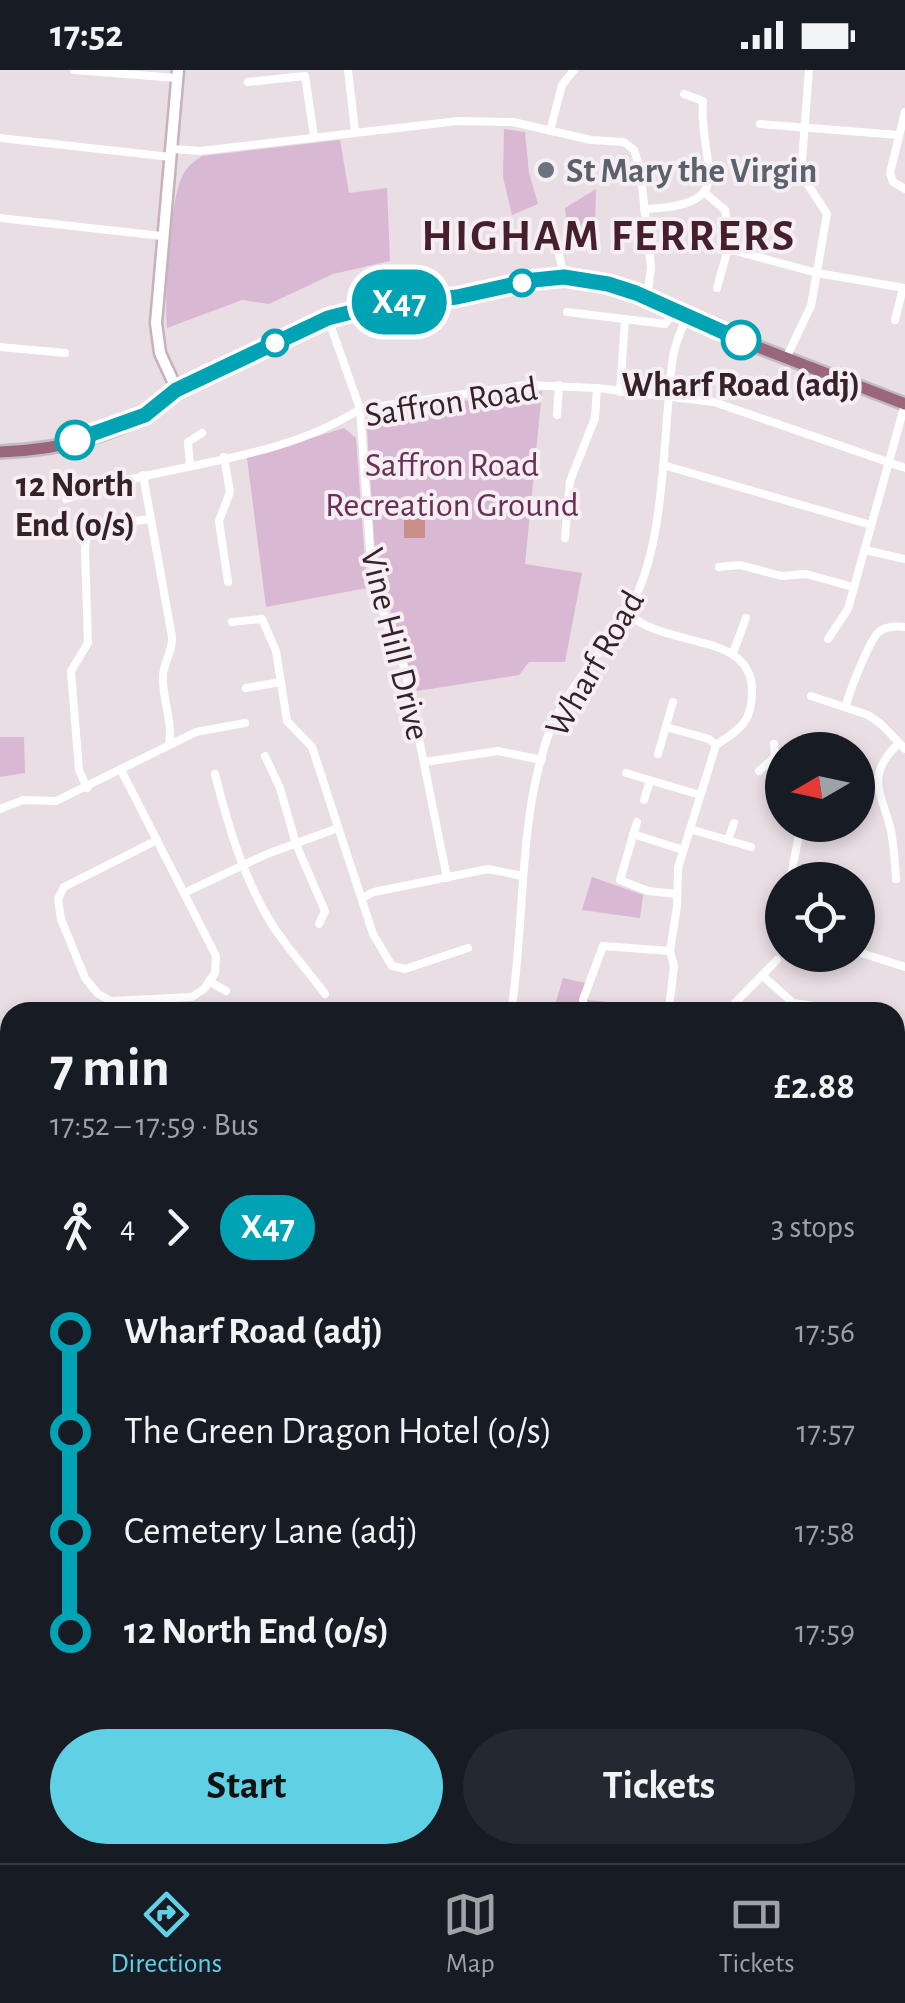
<!DOCTYPE html>
<html lang="en">
<head>
<meta charset="utf-8">
<style>
  body { margin:0; font-family:"Alegreya Sans",sans-serif; background:#242831; color:#f1f3f6; height:100vh; display:flex; flex-direction:column; font-size:38px; white-space:nowrap }
  * { box-sizing:border-box; margin:0 }
  p { font-size:32px; color:#9ea1a6 }
  .icon { flex:none; width:55px; height:55px; fill:none; stroke:currentColor; stroke-width:2; stroke-linecap:round; stroke-linejoin:round }
  .map { position:relative; flex:1; overflow:hidden }
  .panel { position:absolute; left:0px; top:932px; width:905px; height:862px; display:flex; flex-direction:column; background:#171b24; border-radius:30px 30px 0 0; box-shadow:0 5px 15px #0003 }
  .panel>* { flex:none }
  .badge { padding:0 20px; border-radius:32px; font-size:35px; line-height:65px }
  .needle { width:65px; rotate:261deg }
  .tools { position:absolute; left:765px; top:662px; display:grid; gap:20px }
  .tools a { display:grid; place-items:center; width:110px; height:110px; border-radius:50%; background:#171b24; box-shadow:0 5px 15px #0003; font-size:50px }
  .map>.badge { position:absolute; translate:-50% -50%; box-shadow:0 0 0 5px #fff }
  .legs { display:flex; align-items:center; gap:15px; height:110px; padding:0 50px; font-size:32px }
  .legs p { margin-inline-start:auto }
  .headline { display:flex; align-items:center; justify-content:space-between; height:170px; padding:0 50px }
  h1 { font-size:55px; font-weight:700; line-height:75px }
  .button { display:flex; gap:20px; margin-top:auto; padding:20px 50px }
  .button a { flex:1; height:115px; border-radius:60px; background:#60d1e4; color:#111; font-size:40px; font-weight:700; line-height:115px; text-align:center }
  .button a+a { background:#242831; color:#f1f3f6 }
  ul { padding:0 50px; list-style:none }
  li { display:flex; align-items:center; gap:35px; height:100px; font-size:38px }
  li i { display:grid; place-items:center; width:15px; height:100%; margin:0 12px; background:currentColor }
  li i::after { content:''; width:25px; height:25px; margin:-12px; border:8px solid; border-radius:50%; background:#171b24 }
  li p { margin-inline-start:auto }
  li:first-child i { background:linear-gradient(#0000 50%,currentColor 0) }
  li:last-child i { background:linear-gradient(currentColor 50%,#0000 0) }
  .status { display:flex; justify-content:space-between; align-items:center; height:70px; padding:0 50px; background:#171b24; direction:ltr }
  .status svg { height:28px; fill:currentColor }
  .dock { display:flex; justify-content:space-around; align-items:center; height:140px; border-top:2px solid #363941; background:#171b24; font-size:28px; color:#9ea1a6 }
  .dock a { display:grid; justify-items:center; gap:5px }
  .dock .selected { color:#60d1e4 }
  .map>svg:first-child { display:block }
  .green { fill:#d8b8d2 }
  .water { fill:#c98e8a }
  .lines { fill:none; stroke-linecap:round; stroke-linejoin:round }
  .stream { stroke:#c98e8a; stroke-width:2.5 }
  .river { stroke:#c98e8a; stroke-width:12 }
  .secondary-casing { stroke:#c7b2bc; stroke-width:15 }
  .primary-casing { stroke:#c3bcbf; stroke-width:16 }
  .highway-casing { stroke:#c3bcbf; stroke-width:19 }
  .street { stroke:#fff; stroke-width:8 }
  .secondary { stroke:#fff; stroke-width:10 }
  .primary { stroke:#9a6679; stroke-width:11 }
  .highway { stroke:#5f303e; stroke-width:14 }
  .line-1-casing { stroke:#fff; stroke-width:22 }
  .line-1 { stroke:#00a3b4; stroke-width:15 }
  .worship-dot { fill:#6b7280; stroke:#f5eef2; stroke-width:4 }
  .stop-1-dot { fill:#fff; stroke:#00a3b4; stroke-width:5 }
  .labels { text-anchor:middle; stroke-width:8; stroke-linejoin:round; paint-order:stroke }
  .worship-label { font-size:35px; font-weight:bold; fill:#5b616d; stroke:#f5eef2; text-anchor:start }
  .stop-label { font-size:35px; font-weight:bold; fill:#362129; stroke:#f5eef2 }
  .street-label { font-size:35px; fill:#362129; stroke:#f5eef2 }
  .park-label { font-size:35px; fill:#692f58; stroke:#f5eef2 }
  .district-label { font-size:45px; font-weight:bold; letter-spacing:2.5px; fill:#461f2d; stroke:#f5eef2 }
</style>
</head>
<body>
<div class="status"><b>17:52</b><svg viewBox="0 0 49 12"><path d="M0 12V9h3v3zM5 12V6h3v6zM10 12V3h3v9zM15 12V0h3v12zM26 1h20v11H26zM47 4h2v5h-2z"/></svg></div>
<div class="map">
<svg width="905" height="1793" viewBox="0 0 905 1793">
  <rect width="100%" height="100%" fill="#e8dee3"/>
  <g class="green">
    <path d="M 504,59 L 525,62 L 529,103 L 538,134 L 512,145 L 503,107 Z"/>
    <path d="M 340,70 L 349,123 L 387,118 L 390,191 L 333,204 L 269,234 L 242,230 L 167,258 C 164,229 170,134 181,109 C 186,97 192,93 202,86 Z"/>
    <path d="M 596,119 L 595,160 L 568,166 L 565,138 Z"/>
    <path d="M 542,321 L 525,494 L 582,503 L 565,592 L 529,592 L 519,605 L 417,621 L 376,498 L 366,343 Z"/>
    <path d="M 344,358 L 356,368 L 367,518 L 266,537 L 247,388 Z"/>
    <path d="M 0,667 L 24,667 L 25,703 L 0,707 Z"/>
    <path d="M 592,807 L 643,825 L 640,848 L 582,840 Z"/>
    <path d="M 563,908 L 585,913 L 588,930 L 664,938 L 663,942 L 553,942 Z"/>
    <path d="M 0,1209 L 10,1212 L 10,1785 L 895,1785 L 895,1468 L 905,1471 L 905,1793 L 0,1793 Z"/>
  </g>
  <g class="water">
    <rect x="404" y="439" width="21" height="29"/>
    <path d="M 0,1304 L 10,1307 L 10,1384 L 6,1383 L 0,1393 Z"/>
    <path d="M 10,1417 L 10,1724 L 0,1722 L 0,1422 Z"/>
    <path d="M 905,1501 L 905,1594 L 895,1578 L 895,1504 Z"/>
    <path d="M 99,1785 L 256,1785 L 266,1793 L 112,1793 Z"/>
    <path d="M 333,1785 C 359,1785 414,1778 434,1793 L 339,1793 Z"/>
    <path d="M 484,1785 L 543,1785 L 548,1793 L 494,1793 Z"/>
    <path d="M 573,1785 L 627,1785 L 633,1793 L 578,1793 Z"/>
    <path d="M 655,1785 L 794,1785 L 804,1793 L 659,1793 Z"/>
  </g>
  <g class="lines">
    <path class="stream" d="M 895,1770 L 905,1769"/>
    <path class="river" d="M 0,1130 L 10,1129"/>
    <defs>
      <path id="secondary" d="M 177,320 L 160,283 L 156,253 L 178,0"/>
      <path id="primary" d="M 0,382 C 58,380 136,364 177,320 L 328,248 L 379,235 L 457,227 L 534,210 L 572,208 L 636,223 L 724,264 L 905,334"/>
      <g id="highway">
        <path d="M 0,1183 L 10,1186"/>
        <path d="M 0,1198 L 10,1200"/>
        <path d="M 895,1438 L 905,1441"/>
        <path d="M 895,1451 L 905,1455"/>
      </g>
    </defs>
    <use href="#secondary" class="secondary-casing"/>
    <use href="#primary" class="primary-casing"/>
    <use href="#highway" class="highway-casing"/>
    <g class="street">
      <path d="M 74,0 L 177,8"/>
      <path d="M 348,0 L 355,61"/>
      <path d="M 248,12 L 305,6 L 314,66"/>
      <path d="M 905,42 L 890,103 L 893,112 L 905,119"/>
      <path d="M 760,54 L 899,65"/>
      <path d="M 550,61 L 562,15 L 574,0"/>
      <path d="M 0,68 L 171,87"/>
      <path d="M 172,79 L 200,81 L 458,51 L 513,52 L 591,70 L 624,72 L 634,80 L 640,98 L 651,197 L 647,228"/>
      <path d="M 705,123 L 725,140 L 727,152"/>
      <path d="M 644,139 C 743,135 698,97 703,31 L 684,24"/>
      <path d="M 0,148 L 162,166"/>
      <path d="M 556,171 L 564,207"/>
      <path d="M 717,218 L 727,182 L 732,180 L 817,203 L 905,218"/>
      <path d="M 567,242 L 665,254 L 674,242"/>
      <path d="M 328,248 L 360,339 L 370,479 L 381,537 L 405,599 L 447,808"/>
      <path d="M 895,250 L 903,218"/>
      <path d="M 0,277 L 65,283"/>
      <path d="M 786,288 L 811,236 L 827,144 L 801,104 L 809,0"/>
      <path d="M 620,322 L 625,249"/>
      <path d="M 557,345 L 559,315"/>
      <path d="M 224,387 L 230,422 L 219,451 L 228,512"/>
      <path d="M 663,395 L 871,455"/>
      <path d="M 190,396 L 188,372 L 202,363"/>
      <path d="M 143,405 L 172,567 C 173,582 163,592 163,607 C 162,629 173,651 169,673"/>
      <path d="M 66,429 C 161,392 273,395 360,339 L 525,315 L 597,318 L 714,332 L 905,398"/>
      <path d="M 565,468 L 570,411 L 595,348 L 597,318"/>
      <path d="M 865,480 L 905,489"/>
      <path d="M 719,497 L 740,495 L 782,506 L 806,504 L 853,517"/>
      <path d="M 629,544 C 666,579 752,561 752,621 C 752,653 740,659 716,675 L 678,798 L 677,836 L 670,881"/>
      <path d="M 232,552 L 262,549 L 276,581 L 287,651 L 312,677 L 373,864 L 392,896 L 405,899 L 468,878"/>
      <path d="M 828,569 L 848,539 L 905,334"/>
      <path d="M 733,583 L 746,548"/>
      <path d="M 246,618 L 281,612"/>
      <path d="M 811,626 L 868,645 L 881,654 L 905,679"/>
      <path d="M 846,637 C 848,624 871,566 880,561 C 888,556 896,556 905,557"/>
      <path d="M 666,657 L 709,669 L 716,675"/>
      <path d="M 658,684 L 673,632"/>
      <path d="M 265,686 L 280,718 L 296,774 L 325,841 L 319,854"/>
      <path d="M 425,692 L 498,681 L 542,690"/>
      <path d="M 121,700 L 216,886 L 215,903 L 204,919 L 192,927 L 111,931 L 98,924 L 85,908 L 61,849 L 58,829 L 64,817 L 157,770"/>
      <path d="M 759,701 L 775,687 L 774,674"/>
      <path d="M 626,703 L 700,725"/>
      <path d="M 215,704 C 228,756 244,810 273,856 C 288,879 308,901 325,924"/>
      <path d="M 858,708 L 877,710"/>
      <path d="M 87,718 L 79,700 L 71,601 L 88,573 L 85,479 L 87,464 L 108,454 L 151,449"/>
      <path d="M 644,730 L 650,711"/>
      <path d="M 0,739 L 23,730 L 56,731 L 196,662 L 245,653"/>
      <path d="M 637,752 L 620,810 L 648,821 L 677,824"/>
      <path d="M 690,759 L 751,777"/>
      <path d="M 633,764 L 683,780"/>
      <path d="M 728,770 L 734,753"/>
      <path d="M 896,809 C 895,793 894,777 891,761 C 882,723 864,706 899,673"/>
      <path d="M 790,810 L 801,755"/>
      <path d="M 184,823 L 267,784 L 338,758"/>
      <path d="M 778,824 L 782,823"/>
      <path d="M 362,828 L 374,822 L 488,799 L 522,806"/>
      <path d="M 670,881 L 674,896 L 669,939 L 707,942"/>
      <path d="M 858,882 L 905,897"/>
      <path d="M 763,906 L 793,933 L 857,942"/>
      <path d="M 209,911 L 226,921"/>
      <path d="M 733,935 L 777,890"/>
      <path d="M 511,942 C 526,849 517,750 550,660 C 562,629 597,586 617,557 C 661,505 662,404 668,336 C 672,298 669,284 687,247"/>
      <path d="M 584,942 L 583,930 L 603,876 L 670,881"/>
      <path d="M 895,955 L 905,959"/>
    </g>
    <use href="#secondary" class="secondary"/>
    <use href="#primary" class="primary"/>
    <use href="#highway" class="highway"/>
  </g>
  <g class="lines">
    <defs>
      <path id="line-1" d="M 75,370 L 145,345 L 176,320 L 328,248 L 379,235 L 457,227 L 534,210 L 564,207 L 608,214 L 636,223 L 741,270"/>
    </defs>
    <use href="#line-1" class="line-1-casing"/>
    <use href="#line-1" class="line-1"/>
  </g>
  <circle class="worship-dot" cx="546" cy="100" r="10"/>
  <g class="stop-1-dot">
    <circle cx="522" cy="213" r="12"/>
    <circle cx="741" cy="270" r="18"/>
    <circle cx="275" cy="273" r="12"/>
    <circle cx="75" cy="370" r="18"/>
  </g>
  <g class="labels">
    <g class="worship-label">
      <text x="566" y="112">St Mary the Virgin</text>
    </g>
    <g class="stop-label">
      <text x="741" y="326">Wharf Road (adj)</text>
      <text x="75" y="426">12 North<tspan x="75" dy="40">End (o/s)</tspan></text>
    </g>
    <g class="street-label">
      <text transform="translate(451 331) rotate(-9)" y="12">Saffron Road</text>
      <text transform="translate(396 574) rotate(76)" y="12">Vine Hill Drive</text>
      <text transform="translate(594 593) rotate(-60)" y="12">Wharf Road</text>
    </g>
    <g class="park-label">
      <text x="452" y="406">Saffron Road<tspan x="452" dy="40">Recreation Ground</tspan></text>
    </g>
    <g class="district-label">
      <text x="609" y="180">HIGHAM FERRERS</text>
    </g>
  </g>
</svg>
<div class="tools">
<a><svg class="needle" viewBox="-14 -14 28 28"><path d="M0-13l5 13h-10z" fill="#e53935"/><path d="M0 13l5-13h-10z" fill="#9ea1a6"/></svg></a>
<a><svg class="icon" aria-label="locate" viewBox="0 0 24 24"><circle cx="12" cy="12" r="6"/><path d="M12 2v4M12 18v4M2 12h4M18 12h4"/></svg></a>
</div>
<b class="badge" style="left:399px;top:232px;background:#00a3b4;color:#fff">X47</b>
<section class="panel">
<div class="headline"><div><h1>7 min</h1><p>17:52 – 17:59 · Bus</p></div><b>£2.88</b></div>
<div class="legs"><svg class="icon" aria-label="walk" viewBox="0 0 24 24"><circle cx="13" cy="4" r="2"/><path d="M13 8l-2 6 4 7M11 14l-3 7M7 12l3-4h3l4 4"/></svg>4<svg class="icon" aria-label="forward" viewBox="0 0 24 24"><path d="M9 5l7 7-7 7"/></svg><b class="badge" style="background:#00a3b4;color:#fff">X47</b><p>3 stops</p></div>
<ul>
<li><i style="color:#00a3b4"></i><b>Wharf Road (adj)</b><p>17:56</p></li>
<li><i style="color:#00a3b4"></i><span>The Green Dragon Hotel (o/s)</span><p>17:57</p></li>
<li><i style="color:#00a3b4"></i><span>Cemetery Lane (adj)</span><p>17:58</p></li>
<li><i style="color:#00a3b4"></i><b>12 North End (o/s)</b><p>17:59</p></li>
</ul>
<div class="button"><a>Start</a><a>Tickets</a></div>
</section>
</div>
<nav class="dock">
<a class="selected"><svg class="icon" aria-label="directions" viewBox="0 0 24 24"><path d="M12 3l9 9-9 9-9-9zM9 14v-3h6M13 9l2 2-2 2"/></svg>Directions</a>
<a><svg class="icon" aria-label="map" viewBox="0 0 24 24"><path d="M3 6l6-2 6 2 6-2v14l-6 2-6-2-6 2zM9 4v14M15 6v14"/></svg>Map</a>
<a><svg class="icon" aria-label="tickets" viewBox="0 0 24 24"><path d="M3 7h18v10H3zM15 7v10"/></svg>Tickets</a>
</nav>
</body>
</html>
